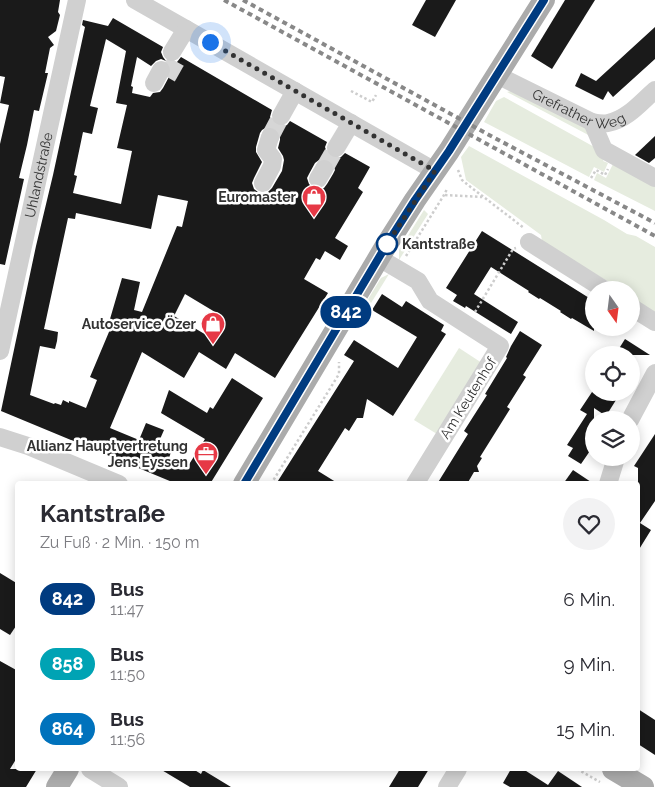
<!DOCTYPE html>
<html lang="de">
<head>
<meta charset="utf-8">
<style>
  body { margin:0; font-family:Raleway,sans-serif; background:#f2f2f3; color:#2b2b33; height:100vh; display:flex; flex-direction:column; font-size:19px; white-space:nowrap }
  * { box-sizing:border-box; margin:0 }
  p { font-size:16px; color:#7c7c81 }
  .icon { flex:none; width:28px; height:28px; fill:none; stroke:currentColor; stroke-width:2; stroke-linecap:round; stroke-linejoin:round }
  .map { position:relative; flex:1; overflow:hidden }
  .sheet { position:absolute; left:15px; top:481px; width:625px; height:290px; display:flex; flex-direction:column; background:#fff; border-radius:5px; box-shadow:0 2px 12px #0003 }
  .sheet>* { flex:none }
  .badge { padding:0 10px; border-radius:16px; font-size:18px; line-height:32px }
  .needle { width:32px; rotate:166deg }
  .fabs { position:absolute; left:585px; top:281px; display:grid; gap:10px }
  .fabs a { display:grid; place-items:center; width:55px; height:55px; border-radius:50%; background:#fff; box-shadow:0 2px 12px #0003; font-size:25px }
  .you { position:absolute; width:25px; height:25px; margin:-12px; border:4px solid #fff; border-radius:50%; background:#1a73e8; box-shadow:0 0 0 8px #1a73e833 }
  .map>.badge { position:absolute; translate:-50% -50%; box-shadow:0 0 0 2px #fff }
  .round { display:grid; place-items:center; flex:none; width:52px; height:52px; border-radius:26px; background:#f2f2f3 }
  .head { display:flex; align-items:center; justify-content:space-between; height:85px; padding:0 25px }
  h1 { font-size:24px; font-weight:700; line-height:38px }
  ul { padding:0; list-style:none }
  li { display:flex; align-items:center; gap:15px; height:65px; padding:0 25px }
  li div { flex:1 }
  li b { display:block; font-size:19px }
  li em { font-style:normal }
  li .badge { min-width:55px; font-weight:700; text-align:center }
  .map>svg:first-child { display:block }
  .green { fill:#e6ecdf }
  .building { fill:#1a1a1a; fill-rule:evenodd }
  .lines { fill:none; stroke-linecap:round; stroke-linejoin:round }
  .minor-tunnel { stroke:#d6d6d6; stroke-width:18; stroke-dasharray:18 9; stroke-linecap:butt }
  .path { stroke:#cdcdcd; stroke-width:2.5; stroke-dasharray:2.5 2.5; stroke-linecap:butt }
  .minor { stroke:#d0d0d0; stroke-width:18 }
  .major { stroke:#ababab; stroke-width:22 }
  .rail { stroke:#888; stroke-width:4; stroke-dasharray:5 4; stroke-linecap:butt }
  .line-casing { stroke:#fff; stroke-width:11 }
  .line { stroke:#003b80; stroke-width:8 }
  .walk { stroke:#333; stroke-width:5; stroke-dasharray:0 9 }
  .stop-dot { fill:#fff; stroke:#003b80; stroke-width:2.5 }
  .labels { text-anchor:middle; stroke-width:5; stroke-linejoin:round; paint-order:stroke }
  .street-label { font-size:14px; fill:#333; stroke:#fff }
  .poi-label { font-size:14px; font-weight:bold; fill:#333; stroke:#fff; text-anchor:end }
  .stop-label { font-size:14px; font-weight:bold; fill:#333; stroke:#fff; text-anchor:start }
</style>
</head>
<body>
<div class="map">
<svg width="655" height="787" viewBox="0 0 655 787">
  <rect width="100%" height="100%" fill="#fff"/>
  <g class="green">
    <path d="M 511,91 L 592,131 L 594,138 L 507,92 Z"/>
    <path d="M 504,97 L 607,154 L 603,161 L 608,163 L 604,172 L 594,167 L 589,177 L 484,122 L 496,101 Z"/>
    <path d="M 469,146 L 604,220 L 627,234 L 636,236 L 655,247 L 655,317 L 631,302 L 631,290 L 618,290 L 619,288 L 582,266 L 543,247 L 541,235 L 466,180 L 461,157 Z"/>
    <path d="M 614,162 L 655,182 L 655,211 L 594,180 L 597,173 L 606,178 Z"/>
    <path d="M 424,210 L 428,214 L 399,260 L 399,250 Z"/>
    <path d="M 389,274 L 363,316 L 359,314 L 381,278 Z"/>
    <path d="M 459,348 L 482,363 L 437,434 L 414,420 Z"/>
  </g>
  <g class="building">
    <path d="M 0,0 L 60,0 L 58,12 L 60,15 L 56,31 L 48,37 L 54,45 L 50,48 L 45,73 L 48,73 L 39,111 L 34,110 L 27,145 L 19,178 L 24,179 L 5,265 L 0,264 L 0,144 L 9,105 L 0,103 L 5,77 L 0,76 Z"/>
    <path d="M 426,0 L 456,0 L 435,37 L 412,25 Z"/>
    <path d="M 565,0 L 595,0 L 552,69 L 531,56 Z"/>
    <path d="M 113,18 L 163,47 L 161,52 L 163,57 L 166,61 L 161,59 L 156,61 L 151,66 L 137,57 L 131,86 L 133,87 L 132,93 L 150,97 L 153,93 L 160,92 L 163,88 L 170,75 L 172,70 L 170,65 L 167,61 L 171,63 L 177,62 L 181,57 L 272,110 L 270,117 L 272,121 L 275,125 L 282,127 L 287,125 L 290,121 L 327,142 L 325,147 L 327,153 L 331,157 L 335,159 L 341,157 L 345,153 L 370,167 L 358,188 L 363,192 L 335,238 L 348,246 L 340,260 L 325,251 L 320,260 L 316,258 L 304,279 L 328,293 L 275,378 L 235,353 L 226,369 L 199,352 L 184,378 L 142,352 L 110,428 L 139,440 L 146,423 L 164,430 L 157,446 L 171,452 L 169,458 L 188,466 L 205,439 L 161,413 L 169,390 L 207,413 L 210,407 L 213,409 L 232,378 L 263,398 L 210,484 L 177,484 L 1,411 L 36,246 L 53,175 L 85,27 L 82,25 L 83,20 L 108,26 ZM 106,39 L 126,51 L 116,103 L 127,105 L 117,148 L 132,151 L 121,204 L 73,193 L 77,176 L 74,175 L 83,132 L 92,134 L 98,108 L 90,106 ZM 267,127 L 274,127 L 277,129 L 280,134 L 280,140 L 278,148 L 283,156 L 284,160 L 282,171 L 272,188 L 268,192 L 263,194 L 258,192 L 254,189 L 252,183 L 254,178 L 262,162 L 256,152 L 256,147 L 260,133 L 262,130 ZM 325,158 L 330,160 L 333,164 L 335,170 L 333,174 L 327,184 L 324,188 L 318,190 L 313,188 L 309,184 L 307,178 L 309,174 L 315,163 L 319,160 ZM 158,195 L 188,201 L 182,227 L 177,226 L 142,312 L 134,310 L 140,282 L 122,278 L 110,319 L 114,320 L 90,377 L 97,380 L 86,408 L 69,401 L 69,403 L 63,400 L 61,405 L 55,403 L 54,404 L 30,395 L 40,346 L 55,349 L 57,341 L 58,332 L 44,329 L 68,218 L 75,219 L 76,213 L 151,229 ZM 185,294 L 220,315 L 208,336 L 174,316 Z"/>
    <path d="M 655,27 L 655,59 L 613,97 L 608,91 L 603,100 L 575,86 L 581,73 L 596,81 Z"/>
    <path d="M 655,136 L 655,158 L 649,163 L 635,155 Z"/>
    <path d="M 482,231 L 594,301 L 594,331 L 572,318 L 571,319 L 560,312 L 561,311 L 540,298 L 539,299 L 528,292 L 529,291 L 491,267 L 474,294 L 518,322 L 511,334 L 466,306 L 465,308 L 453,301 L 457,295 L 446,288 Z"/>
    <path d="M 382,294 L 402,307 L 406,301 L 444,325 L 441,331 L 446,334 L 393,416 L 367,399 L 363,418 L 357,418 L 349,431 L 345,428 L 318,471 L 339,484 L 276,484 L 354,361 L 344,355 L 354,340 L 398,368 L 417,337 L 372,310 Z"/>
    <path d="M 520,331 L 542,345 L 523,375 L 526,377 L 507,407 L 510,409 L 480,457 L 482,458 L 477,466 L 479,472 L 474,472 L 467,484 L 437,484 L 468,434 L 464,431 L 487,395 L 485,394 L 507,358 L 506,357 L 511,346 Z"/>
    <path d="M 625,339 L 650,355 L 615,355 Z"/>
    <path d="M 594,389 L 594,392 L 621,392 L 606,416 L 594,408 L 594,445 L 581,464 L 568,456 L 573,448 L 567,445 L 587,414 L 580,410 Z"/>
    <path d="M 655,434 L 655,501 L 640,523 L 651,530 L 638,551 L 638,468 L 634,466 Z"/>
    <path d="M 573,470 L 594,484 L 563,484 Z"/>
    <path d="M 0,573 L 18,584 L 18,623 L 10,635 L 0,629 Z"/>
    <path d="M 0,661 L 18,671 L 18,756 L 10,769 L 37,769 L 26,787 L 0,787 Z"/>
    <path d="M 638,709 L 655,720 L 655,755 L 638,744 Z"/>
    <path d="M 160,769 L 193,769 L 201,774 L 203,770 L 231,787 L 190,787 Z"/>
    <path d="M 400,769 L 429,769 L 418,787 L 389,787 Z"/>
    <path d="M 511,769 L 523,769 L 548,785 L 558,771 L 582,787 L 510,787 L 503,783 Z"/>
  </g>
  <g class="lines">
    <g class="minor-tunnel">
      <path d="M 167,77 L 179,56"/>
      <path d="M 270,137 L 281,116"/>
      <path d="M 324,169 L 336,148"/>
    </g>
    <g class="path">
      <path d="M 351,91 L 372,102 L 376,95"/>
      <path d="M 458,170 L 462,180 L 468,185 L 524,228"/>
      <path d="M 591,178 L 596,170 L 605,175 L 608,169"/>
      <path d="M 445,195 L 482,197"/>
      <path d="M 406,256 L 444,195 L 447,189"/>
      <path d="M 475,312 L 513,249 L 516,248"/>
      <path d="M 271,484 L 339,374 L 339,362"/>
      <path d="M 577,769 L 600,782"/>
    </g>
    <g class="minor">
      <path d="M 135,0 L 435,171"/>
      <path d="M 172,52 L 186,29"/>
      <path id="s1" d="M 497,75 L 592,122 C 597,123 603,124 608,123 C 628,119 641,102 655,90"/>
      <path d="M 154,83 L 161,70"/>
      <path d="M 281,116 L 295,91"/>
      <path d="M 592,122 L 604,150 L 655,178"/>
      <path d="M 336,148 L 351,123"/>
      <path d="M 318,179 L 324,169"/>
      <path d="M 263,183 L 272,166 L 273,159 L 266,150 L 270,137"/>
      <path d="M 529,242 L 605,290"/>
      <path d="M 379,258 L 418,281 L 430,301 L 500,346 L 415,484"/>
      <path d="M 631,307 L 655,322"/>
      <path id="s2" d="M 0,351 L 77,0"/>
      <path d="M 630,420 L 655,373"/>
      <path d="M 0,437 L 28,446 L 119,484"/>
      <path d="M 608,484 L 616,458"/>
      <path d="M 90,769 L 119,787"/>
      <path d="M 447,787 L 458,769"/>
    </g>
    <g class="major">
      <path d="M 244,484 L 387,244 L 415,200 L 449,151 L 544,0"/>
      <path d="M 613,769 L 643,787"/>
      <path d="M 57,787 L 68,769"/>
    </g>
    <g class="rail">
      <path d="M 224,0 L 655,236"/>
      <path d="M 243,0 L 491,136 L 655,223"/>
    </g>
  </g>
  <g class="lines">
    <defs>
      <path id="line" d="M 244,484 L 387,244 L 415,200 L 449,151 L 544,0"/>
    </defs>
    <use href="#line" class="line-casing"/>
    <use href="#line" class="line"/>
    <path class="walk" d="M 210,42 L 435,171 L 387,244"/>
  </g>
  <defs>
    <symbol id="shop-pin" viewBox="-11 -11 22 30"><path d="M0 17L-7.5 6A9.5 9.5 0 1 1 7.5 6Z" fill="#e63946" stroke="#fff"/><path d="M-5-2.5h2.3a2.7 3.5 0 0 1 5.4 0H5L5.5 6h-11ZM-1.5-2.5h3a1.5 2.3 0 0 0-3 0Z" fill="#fff"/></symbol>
    <symbol id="office-pin" viewBox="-11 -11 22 30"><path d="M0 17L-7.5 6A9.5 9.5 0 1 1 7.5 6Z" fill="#e63946" stroke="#fff"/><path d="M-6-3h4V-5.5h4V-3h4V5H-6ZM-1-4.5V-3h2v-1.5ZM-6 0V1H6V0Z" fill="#fff"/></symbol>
  </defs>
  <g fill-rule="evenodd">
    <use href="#shop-pin" x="300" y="183" width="28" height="38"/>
    <use href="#shop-pin" x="199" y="310" width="28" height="38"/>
    <use href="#office-pin" x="192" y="440" width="28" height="38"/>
  </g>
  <circle class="stop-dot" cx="387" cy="244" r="10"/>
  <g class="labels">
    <g class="street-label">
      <text dy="5" stroke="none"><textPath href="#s1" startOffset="90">Grefrather Weg</textPath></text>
      <text dy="5" stroke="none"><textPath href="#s2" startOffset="180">Uhlandstraße</textPath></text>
      <text transform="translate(468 398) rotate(-58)" y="5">Am Keutenhof</text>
    </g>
    <g class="poi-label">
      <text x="296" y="202">Euromaster</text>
      <text x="196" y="329">Autoservice Özer</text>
      <text x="188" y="451">Allianz Hauptvertretung<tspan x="188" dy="16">Jens Eyssen</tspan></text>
    </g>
    <g class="stop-label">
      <text x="402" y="249">Kantstraße</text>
    </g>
  </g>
</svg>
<div class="fabs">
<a><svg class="needle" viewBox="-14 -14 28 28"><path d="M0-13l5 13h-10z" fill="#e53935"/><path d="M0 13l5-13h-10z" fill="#7c7c81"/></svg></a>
<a><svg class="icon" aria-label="locate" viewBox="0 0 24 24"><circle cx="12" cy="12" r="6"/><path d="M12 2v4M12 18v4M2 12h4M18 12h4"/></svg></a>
<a><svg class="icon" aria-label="layers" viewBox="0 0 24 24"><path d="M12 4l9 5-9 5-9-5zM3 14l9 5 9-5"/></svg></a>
</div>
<div class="you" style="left:210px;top:42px"></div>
<b class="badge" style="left:346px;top:312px;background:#003b80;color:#fff">842</b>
<section class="sheet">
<div class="head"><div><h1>Kantstraße</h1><p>Zu Fuß · 2 Min. · 150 m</p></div><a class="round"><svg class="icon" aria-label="heart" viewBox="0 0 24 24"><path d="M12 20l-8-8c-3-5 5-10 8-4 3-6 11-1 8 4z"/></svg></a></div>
<ul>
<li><span class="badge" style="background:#003b80;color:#fff">842</span><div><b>Bus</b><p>11:47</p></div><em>6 Min.</em></li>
<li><span class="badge" style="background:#00a3b4;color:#fff">858</span><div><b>Bus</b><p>11:50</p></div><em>9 Min.</em></li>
<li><span class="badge" style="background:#0072bc;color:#fff">864</span><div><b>Bus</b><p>11:56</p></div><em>15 Min.</em></li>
</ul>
</section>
</div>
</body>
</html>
